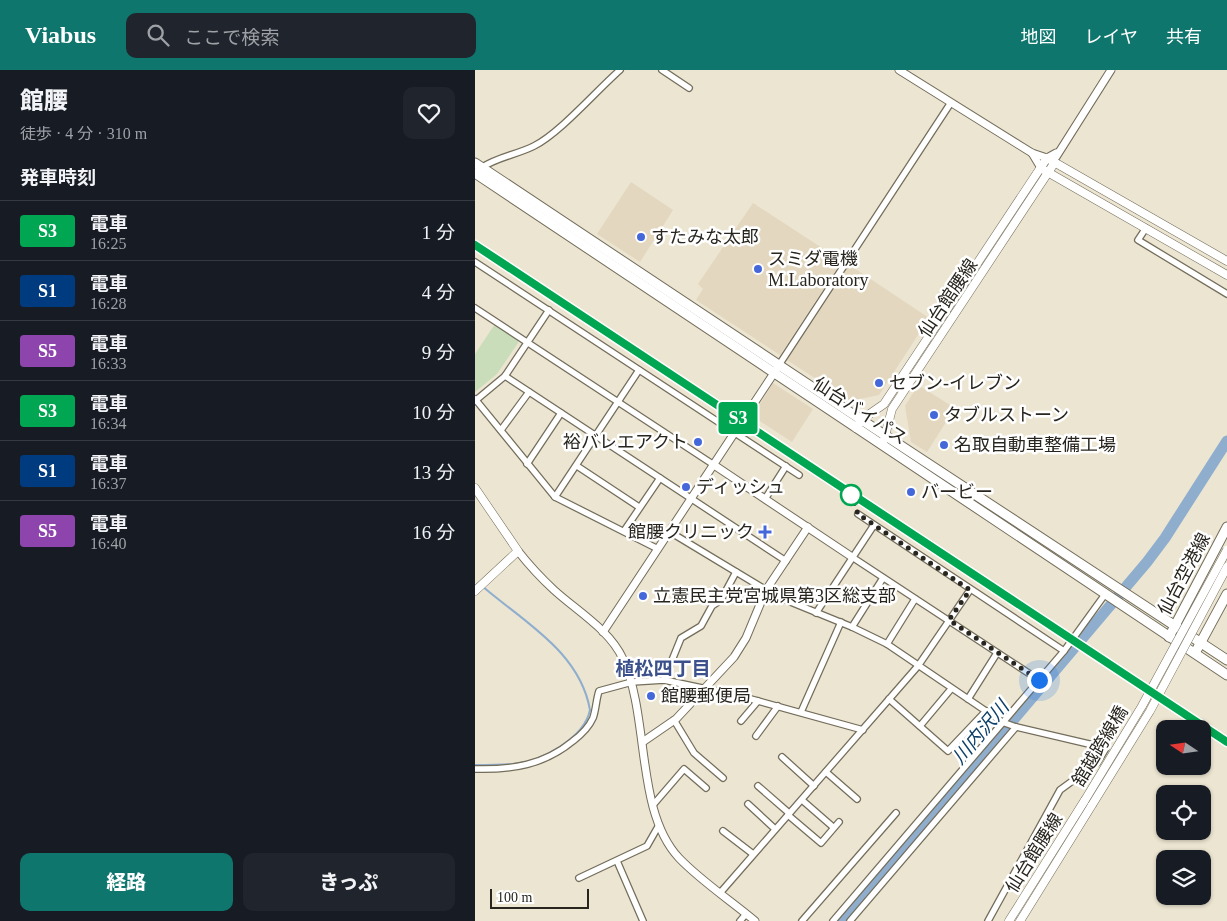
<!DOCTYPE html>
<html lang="ja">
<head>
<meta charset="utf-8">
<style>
  body { margin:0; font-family:"Times New Roman","Noto Sans JP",serif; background:#20242c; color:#f1f3f6; height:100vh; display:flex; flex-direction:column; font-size:19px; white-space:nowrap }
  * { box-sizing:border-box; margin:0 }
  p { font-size:16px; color:#9ea1a6 }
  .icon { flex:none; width:28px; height:28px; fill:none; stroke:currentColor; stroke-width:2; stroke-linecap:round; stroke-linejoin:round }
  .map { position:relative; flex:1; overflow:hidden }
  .side { display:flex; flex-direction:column; background:#171b24; width:475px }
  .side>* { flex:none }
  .badge { padding:0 10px; border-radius:4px; font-size:18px; line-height:32px }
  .needle { width:32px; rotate:283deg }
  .fabs { position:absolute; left:681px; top:650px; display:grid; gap:10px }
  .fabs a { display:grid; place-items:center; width:55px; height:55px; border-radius:10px; background:#171b24; box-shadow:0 1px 4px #0004; font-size:25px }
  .scale { position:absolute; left:15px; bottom:12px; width:99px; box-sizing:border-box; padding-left:5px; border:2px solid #28251e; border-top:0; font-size:14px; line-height:18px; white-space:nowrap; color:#28251e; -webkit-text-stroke:4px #fff; paint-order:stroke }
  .you { position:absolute; width:25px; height:25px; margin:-12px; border:4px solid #fff; border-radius:50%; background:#1a73e8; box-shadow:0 0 0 8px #1a73e833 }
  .map>.badge { position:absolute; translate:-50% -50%; box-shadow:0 0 0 2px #fff }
  h2 { padding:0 20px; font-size:19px; line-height:45px }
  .round { display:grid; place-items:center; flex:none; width:52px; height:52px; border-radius:10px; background:#20242c }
  .summary { display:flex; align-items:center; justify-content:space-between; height:85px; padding:0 20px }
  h1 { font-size:24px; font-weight:800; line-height:38px }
  .cta { display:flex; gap:10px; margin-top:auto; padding:10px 20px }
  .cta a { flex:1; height:58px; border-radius:10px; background:#0f766e; color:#fff; font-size:20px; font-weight:800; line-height:58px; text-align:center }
  .cta a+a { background:#20242c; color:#f1f3f6 }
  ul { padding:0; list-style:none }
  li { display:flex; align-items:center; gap:15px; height:60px; padding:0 20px; border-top:1px solid #363941 }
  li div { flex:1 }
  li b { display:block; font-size:19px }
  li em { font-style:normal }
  li .badge { min-width:55px; font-weight:700; text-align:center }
  header { display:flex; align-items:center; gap:30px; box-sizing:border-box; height:70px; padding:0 25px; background:#0f766e; color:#fff }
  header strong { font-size:24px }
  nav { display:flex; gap:28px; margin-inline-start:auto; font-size:18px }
  .search { width:350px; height:45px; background:#20242c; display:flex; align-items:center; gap:12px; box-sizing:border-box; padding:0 18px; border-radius:10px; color:#9ea1a6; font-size:19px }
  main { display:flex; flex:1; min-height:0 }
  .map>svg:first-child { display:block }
  .built { fill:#e3d8bf }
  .green { fill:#caddba }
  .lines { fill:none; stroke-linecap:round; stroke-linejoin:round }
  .stream { stroke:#8faece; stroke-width:2 }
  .river { stroke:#8faece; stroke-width:11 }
  .minor-casing { stroke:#736d5b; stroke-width:8 }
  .tertiary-casing { stroke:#736d5b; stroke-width:9 }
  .secondary-casing { stroke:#736d5b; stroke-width:9 }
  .primary-casing { stroke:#736d5b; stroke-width:11 }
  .trunk-casing { stroke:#736d5b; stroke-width:11 }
  .minor { stroke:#fff; stroke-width:5.5 }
  .tertiary { stroke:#fff; stroke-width:7 }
  .secondary { stroke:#fff; stroke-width:8 }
  .primary { stroke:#fff; stroke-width:9 }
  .trunk { stroke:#fff; stroke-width:9 }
  .rail { stroke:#47433a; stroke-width:2; stroke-dasharray:8 4; stroke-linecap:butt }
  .secondary-bridge-casing { stroke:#736d5b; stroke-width:9; stroke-linecap:butt }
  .secondary-bridge { stroke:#fff; stroke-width:8 }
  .line-casing { stroke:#fff; stroke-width:11 }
  .line { stroke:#00a651; stroke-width:8 }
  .walk { stroke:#28251e; stroke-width:5; stroke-dasharray:0 9 }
  .poi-dot { fill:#4467d9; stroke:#fff; stroke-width:2 }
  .stop-dot { fill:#fff; stroke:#00a651; stroke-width:2.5 }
  .labels { text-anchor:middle; stroke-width:5; stroke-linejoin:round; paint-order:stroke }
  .poi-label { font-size:18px; fill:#28251e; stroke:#fff; text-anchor:start }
  .street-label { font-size:18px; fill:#28251e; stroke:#fff }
  .neighbourhood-label { font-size:19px; font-weight:bold; fill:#3c518b; stroke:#fff }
  .water-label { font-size:19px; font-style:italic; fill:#0e3f68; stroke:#fff }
</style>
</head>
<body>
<header>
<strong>Viabus</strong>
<div class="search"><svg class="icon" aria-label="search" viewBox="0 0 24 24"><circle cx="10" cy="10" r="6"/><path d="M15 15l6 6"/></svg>ここで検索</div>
<nav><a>地図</a><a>レイヤ</a><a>共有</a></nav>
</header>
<main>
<section class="side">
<div class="summary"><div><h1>館腰</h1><p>徒歩 · 4 分 · 310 m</p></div><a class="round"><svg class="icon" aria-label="heart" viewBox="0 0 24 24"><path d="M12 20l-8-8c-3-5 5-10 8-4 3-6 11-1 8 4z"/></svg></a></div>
<h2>発車時刻</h2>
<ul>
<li><span class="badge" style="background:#00a651;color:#fff">S3</span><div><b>電車</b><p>16:25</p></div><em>1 分</em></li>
<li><span class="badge" style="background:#003b80;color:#fff">S1</span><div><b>電車</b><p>16:28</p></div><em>4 分</em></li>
<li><span class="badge" style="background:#8e44ad;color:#fff">S5</span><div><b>電車</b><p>16:33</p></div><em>9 分</em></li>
<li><span class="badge" style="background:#00a651;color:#fff">S3</span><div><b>電車</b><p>16:34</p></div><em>10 分</em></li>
<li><span class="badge" style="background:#003b80;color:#fff">S1</span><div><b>電車</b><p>16:37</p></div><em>13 分</em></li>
<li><span class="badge" style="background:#8e44ad;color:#fff">S5</span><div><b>電車</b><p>16:40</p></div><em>16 分</em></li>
</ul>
<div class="cta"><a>経路</a><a>きっぷ</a></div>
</section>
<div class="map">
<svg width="752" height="851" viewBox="0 0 752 851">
  <rect width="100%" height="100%" fill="#ece5d1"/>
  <g class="built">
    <path d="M 156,112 L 198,140 L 165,192 L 122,164 Z"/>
    <path d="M 278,133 L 367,191 L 305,285 L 221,230 L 228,219 L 223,214 Z"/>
    <path d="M 373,194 L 454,248 L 404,325 L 375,331 L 312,290 Z"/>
    <path d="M 298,313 L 338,339 L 317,372 L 277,346 Z"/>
    <path d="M 443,315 L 480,338 L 452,382 L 436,372 L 430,336 Z"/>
  </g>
  <path class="green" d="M 20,254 L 43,269 L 43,273 L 22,304 L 0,322 L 0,284 Z"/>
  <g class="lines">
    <path class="stream" d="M 0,695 C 13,695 26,695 39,694 C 66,691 109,669 115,640 C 105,582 49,552 7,516"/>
    <path class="river" d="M 368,851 L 672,492 L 690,468 L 752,371"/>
    <defs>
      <g id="minor">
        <path d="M 187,0 L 214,18"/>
        <path d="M 6,98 C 22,87 41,85 59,76 C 85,63 121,21 145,0"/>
        <path d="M 671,158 L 663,170 L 752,224"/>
        <path d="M 0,192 L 324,405"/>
        <path d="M 0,238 L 239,395"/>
        <path d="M 304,295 L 475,34"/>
        <path d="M 30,306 L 311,491"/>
        <path d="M 0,329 L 80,427 L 183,479"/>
        <path d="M 0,331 L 30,306 L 74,240"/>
        <path d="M 26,360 L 54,322"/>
        <path d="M 52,394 L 86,343"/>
        <path d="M 102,396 L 164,437"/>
        <path d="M 80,427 L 164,300"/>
        <path d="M 290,429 L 311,396"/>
        <path d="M 383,444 L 589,581"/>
        <path d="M 149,461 L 185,408"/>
        <path d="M 195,462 L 301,526 L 377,557 L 412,574 L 527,652 L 541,657 L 631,678 L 622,693 L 585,720 L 513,851"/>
        <path d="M 377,487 L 564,610"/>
        <path d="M 341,543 L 399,455"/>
        <path d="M 377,557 L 408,508"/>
        <path d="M 412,574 L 440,529"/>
        <path d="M 189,610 L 206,568 L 226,556 L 237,536 L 246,530 L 261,502"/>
        <path d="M 414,629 L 473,681 L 511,641"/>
        <path d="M 493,629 L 522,583"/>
        <path d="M 326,642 L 366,552"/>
        <path d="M 199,650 L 219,683 L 248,708"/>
        <path d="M 266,651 L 283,631"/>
        <path d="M 445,656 L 476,619"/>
        <path d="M 281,666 L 303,636"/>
        <path d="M 307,687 L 339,716"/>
        <path d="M 0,699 C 37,700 69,695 98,671 C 106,665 114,657 118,648 C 121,640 121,630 124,621 L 157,612 L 189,610 L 265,626 L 388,660"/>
        <path d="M 351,702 L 382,729"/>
        <path d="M 283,716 L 314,743"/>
        <path d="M 327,730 L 358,757"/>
        <path d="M 273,734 L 300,759"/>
        <path d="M 178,735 L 209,699 L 231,718"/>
        <path d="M 313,745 L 346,773 L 364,752"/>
        <path d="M 248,761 L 278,784"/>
        <path d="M 142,791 L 168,851"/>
        <path d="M 104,808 L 172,776 L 184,755"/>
        <path d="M 245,823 L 443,596 L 495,520"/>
        <path d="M 265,851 L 271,844"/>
        <path d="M 327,851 L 421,743"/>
        <path d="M 358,851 L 589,581 L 631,523"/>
        <path d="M 375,851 L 541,657"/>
      </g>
      <g id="tertiary">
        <path d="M 424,0 L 557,83 L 572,88 L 581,83"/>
        <path d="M 557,83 L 566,98"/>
        <path d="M 581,87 L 636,0"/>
        <path d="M 239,395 L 377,487"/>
        <path d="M 43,481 C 54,495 66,508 79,520 C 102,541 135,560 148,589 C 175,648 160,741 204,788 C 226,811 255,830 280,851"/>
        <path d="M 128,562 L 301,300"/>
        <path d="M 169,671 L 201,649 L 259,587 L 271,568 L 291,520 L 333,457"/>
      </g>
      <g id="secondary">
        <path d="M 569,100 L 752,205"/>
        <path d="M 381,358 L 386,350 L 409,334 L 572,88 L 752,191"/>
        <path d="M 409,370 L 417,339 L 580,92"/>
        <path d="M 0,418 L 43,481 L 0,521"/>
        <path d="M 534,851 L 610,730"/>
        <path d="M 545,851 L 617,735"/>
      </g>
      <g id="primary">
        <path d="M 694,567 L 752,457"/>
        <path d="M 720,583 L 752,524"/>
      </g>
      <g id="trunk">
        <path d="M 0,93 L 376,343 L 752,590"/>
        <path d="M 0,103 L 752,605"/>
      </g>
    </defs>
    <use href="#minor" class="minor-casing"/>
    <use href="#tertiary" class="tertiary-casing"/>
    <use href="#secondary" class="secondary-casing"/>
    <use href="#primary" class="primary-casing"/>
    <use href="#trunk" class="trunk-casing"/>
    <use href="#minor" class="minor"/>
    <use href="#tertiary" class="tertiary"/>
    <use href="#secondary" class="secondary"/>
    <use href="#primary" class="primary"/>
    <use href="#trunk" class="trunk"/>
    <g class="rail">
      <path d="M 0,174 L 360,414"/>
      <path d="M 362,415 L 752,672"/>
    </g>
    <defs>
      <g id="secondary-bridge">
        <path d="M 610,730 L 667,636 L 752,480"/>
        <path d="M 617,735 L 675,641 L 752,497"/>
      </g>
    </defs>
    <use href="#secondary-bridge" class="secondary-bridge-casing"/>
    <use href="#secondary-bridge" class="secondary-bridge"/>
  </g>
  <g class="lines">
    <defs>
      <path id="line" d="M 0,175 L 752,672"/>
    </defs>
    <use href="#line" class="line-casing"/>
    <use href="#line" class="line"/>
    <path class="walk" d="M 376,425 L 383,444 L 495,520 L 474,550 L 564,610"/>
  </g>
  <g class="poi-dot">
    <circle cx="166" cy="167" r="5"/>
    <circle cx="283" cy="199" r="5"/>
    <circle cx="404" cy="313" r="5"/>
    <circle cx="459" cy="345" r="5"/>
    <circle cx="223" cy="372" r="5"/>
    <circle cx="469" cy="375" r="5"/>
    <circle cx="211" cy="417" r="5"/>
    <circle cx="436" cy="422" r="5"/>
    <path d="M287.5 454.5h5v5h5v5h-5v5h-5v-5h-5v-5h5z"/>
    <circle cx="168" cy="526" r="5"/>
    <circle cx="176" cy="626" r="5"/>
  </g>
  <circle class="stop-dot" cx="376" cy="425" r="10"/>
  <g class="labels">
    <g class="poi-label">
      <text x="176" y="173">すたみな太郎</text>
      <text x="293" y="195">スミダ電機<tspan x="293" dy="21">M.Laboratory</tspan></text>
      <text x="414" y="319">セブン-イレブン</text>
      <text x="469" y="351">タブルストーン</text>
      <text x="213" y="378" text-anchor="end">裕バレエアクト</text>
      <text x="479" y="381">名取自動車整備工場</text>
      <text x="221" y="423">ディッシュ</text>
      <text x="446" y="428">バービー</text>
      <text x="279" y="468" text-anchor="end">館腰クリニック</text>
      <text x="178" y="532">立憲民主党宮城県第3区総支部</text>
      <text x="186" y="632">館腰郵便局</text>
    </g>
    <g class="street-label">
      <text transform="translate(473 228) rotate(-56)" y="6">仙台館腰線</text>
      <text transform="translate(385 341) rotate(33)" y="6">仙台バイパス</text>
      <text transform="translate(709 504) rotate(-62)" y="6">仙台空港線</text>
      <text transform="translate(625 676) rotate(-59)" y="6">舘越跨線橋</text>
      <text transform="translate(559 783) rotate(-58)" y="6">仙台館腰線</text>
    </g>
    <g class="neighbourhood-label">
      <text x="188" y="605">植松四丁目</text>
    </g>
    <g class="water-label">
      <text transform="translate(505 662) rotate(-50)" y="7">川内沢川</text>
    </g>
  </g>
</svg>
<div class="fabs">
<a><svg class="needle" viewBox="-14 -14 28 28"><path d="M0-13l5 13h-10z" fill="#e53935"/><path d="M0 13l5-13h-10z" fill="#9ea1a6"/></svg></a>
<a><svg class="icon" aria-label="locate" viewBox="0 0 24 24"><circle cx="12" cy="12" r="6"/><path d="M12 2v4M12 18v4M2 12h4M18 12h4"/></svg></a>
<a><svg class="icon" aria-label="layers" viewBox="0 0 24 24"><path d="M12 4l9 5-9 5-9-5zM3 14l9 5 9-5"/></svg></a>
</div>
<div class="scale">100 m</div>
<div class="you" style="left:564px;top:610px"></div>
<b class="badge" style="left:263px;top:348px;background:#00a651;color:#fff">S3</b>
</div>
</main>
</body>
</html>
